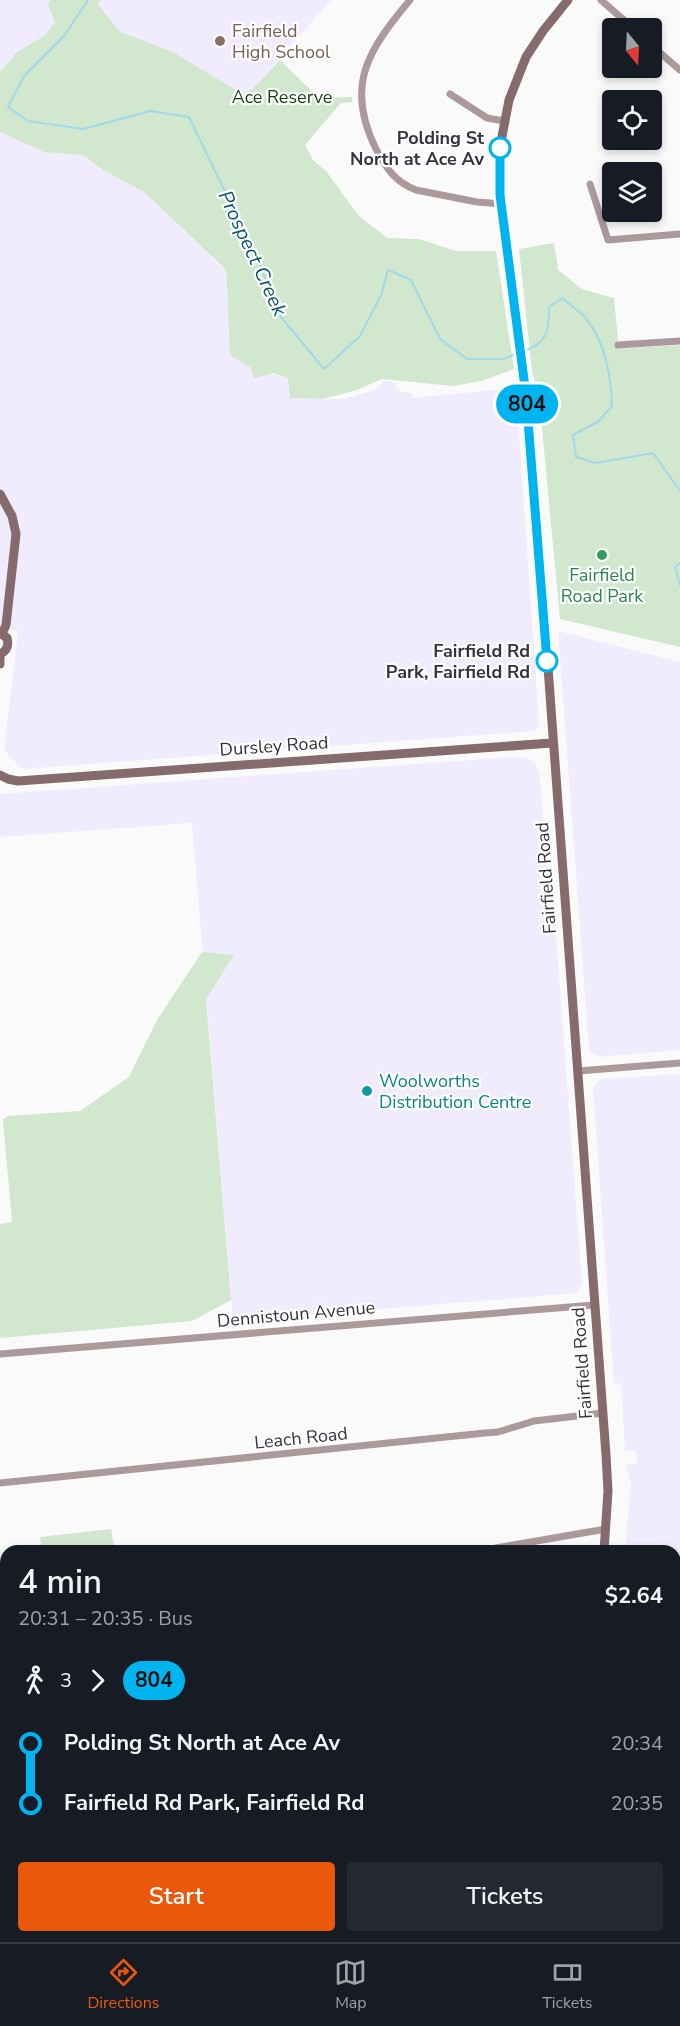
<!DOCTYPE html>
<html lang="en">
<head>
<meta charset="utf-8">
<style>
  body { margin:0; font-family:"Nunito Sans",sans-serif; background:#242831; color:#f1f3f6; height:100vh; display:flex; flex-direction:column; font-size:22px; white-space:nowrap }
  * { box-sizing:border-box; margin:0 }
  p { font-size:20px; color:#9ea1a6 }
  .icon { flex:none; width:33px; height:33px; fill:none; stroke:currentColor; stroke-width:2; stroke-linecap:round; stroke-linejoin:round }
  .map { position:relative; flex:1; overflow:hidden }
  .side { position:absolute; left:0px; top:1545px; width:681px; height:398px; display:flex; flex-direction:column; background:#171b24; border-radius:18px 18px 0 0; box-shadow:0 3px 9px #0003 }
  .side>* { flex:none }
  .badge { padding:0 12px; border-radius:20px; font-size:21px; line-height:39px }
  .needle { width:39px; rotate:162deg }
  .tools { position:absolute; left:602px; top:18px; display:grid; gap:12px }
  .tools a { display:grid; place-items:center; width:60px; height:60px; border-radius:6px; background:#171b24; box-shadow:0 3px 9px #0003; font-size:30px }
  .map>.badge { position:absolute; translate:-50% -50%; box-shadow:0 0 0 3px #fff }
  .legs { display:flex; align-items:center; gap:9px; height:66px; padding:0 18px; font-size:20px }
  .legs p { margin-inline-start:auto }
  .summary { display:flex; align-items:center; justify-content:space-between; height:102px; padding:0 18px }
  h1 { font-size:33px; font-weight:600; line-height:45px }
  .primary-button { display:flex; gap:12px; margin-top:auto; padding:12px 18px }
  .primary-button a { flex:1; height:69px; border-radius:6px; background:#ea580c; color:#fff; font-size:24px; font-weight:600; line-height:69px; text-align:center }
  .primary-button a+a { background:#242831; color:#f1f3f6 }
  ul { padding:0 18px; list-style:none }
  li { display:flex; align-items:center; gap:21px; height:60px; font-size:22px }
  li i { display:grid; place-items:center; width:9px; height:100%; margin:0 8px; background:currentColor }
  li i::after { content:''; width:15px; height:15px; margin:-8px; border:4px solid; border-radius:50%; background:#171b24 }
  li p { margin-inline-start:auto }
  li:first-child i { background:linear-gradient(#0000 50%,currentColor 0) }
  li:last-child i { background:linear-gradient(currentColor 50%,#0000 0) }
  .tabs { display:flex; justify-content:space-around; align-items:center; height:84px; border-top:2px solid #363941; background:#171b24; font-size:16px; color:#9ea1a6 }
  .tabs a { display:grid; justify-items:center; gap:3px }
  .tabs .active { color:#ea580c }
  .map>svg:first-child { display:block }
  .built { fill:#f0ecfe }
  .green { fill:#d1e7ce }
  .lines { fill:none; stroke-linecap:round; stroke-linejoin:round }
  .stream { stroke:#a0d9ec; stroke-width:2 }
  .street { stroke:#ac999b; stroke-width:7 }
  .secondary { stroke:#856b6e; stroke-width:9 }
  .line-1-casing { stroke:#fff; stroke-width:14 }
  .line-1 { stroke:#00b5ef; stroke-width:9 }
  .education-dot { fill:#8d6e63; stroke:#fff; stroke-width:2 }
  .stop-1-dot { fill:#fff; stroke:#00b5ef; stroke-width:3 }
  .leisure-dot { fill:#2e9e5b; stroke:#fff; stroke-width:2 }
  .culture-dot { fill:#0f9aa8; stroke:#fff; stroke-width:2 }
  .labels { text-anchor:middle; stroke-width:4.5; stroke-linejoin:round; paint-order:stroke }
  .education-label { font-size:18px; fill:#785e54; stroke:#fff; text-anchor:start }
  .park-label { font-size:18px; fill:#0f3f0c; stroke:#fff }
  .stop-label { font-size:18px; font-weight:bold; fill:#363340; stroke:#fff; text-anchor:end }
  .leisure-label { font-size:18px; fill:#27864d; stroke:#fff }
  .street-label { font-size:18px; fill:#363340; stroke:#fff }
  .culture-label { font-size:18px; fill:#0d838f; stroke:#fff; text-anchor:start }
  .water-label { font-size:20px; font-style:italic; fill:#05566a; stroke:#fff }
</style>
</head>
<body>
<div class="map">
<svg width="680" height="1942" viewBox="0 0 680 1942">
  <rect width="100%" height="100%" fill="#fafafa"/>
  <g class="built">
    <path d="M 0,0 L 50,0 L 48,5 L 55,22 L 44,36 L 17,52 L 0,72 Z"/>
    <path d="M 101,0 L 331,0 L 246,97 L 171,51 L 120,32 L 98,3 Z"/>
    <path d="M 0,132 L 44,152 L 83,155 L 103,170 L 144,192 L 223,268 L 226,273 L 227,282 L 231,355 L 251,368 L 288,378 L 323,399 L 344,399 L 375,390 L 384,381 L 393,382 L 399,391 L 411,393 L 412,398 L 516,388 L 539,725 L 535,731 L 22,769 L 4,750 L 18,631 L 0,628 Z"/>
    <path d="M 558,631 L 680,662 L 680,1050 L 598,1057 L 589,1050 Z"/>
    <path d="M 512,757 L 526,758 L 535,763 L 540,776 L 546,863 L 552,880 L 582,1284 L 576,1293 L 233,1321 L 192,823 L 0,837 L 0,794 Z"/>
    <path d="M 680,1074 L 680,1572 L 675,1573 L 675,1551 L 625,1551 L 631,1483 L 626,1465 L 637,1463 L 636,1450 L 625,1452 L 621,1383 L 614,1384 L 593,1088 L 600,1079 Z"/>
  </g>
  <g class="green">
    <path d="M 50,0 L 101,0 L 98,4 L 120,32 L 171,51 L 246,96 L 280,60 L 319,98 L 352,97 L 352,102 L 341,103 L 305,145 L 313,160 L 326,171 L 358,215 L 387,238 L 419,239 L 456,251 L 496,251 L 514,369 L 481,381 L 453,386 L 382,379 L 357,390 L 323,399 L 290,398 L 288,378 L 273,373 L 254,378 L 251,368 L 230,355 L 227,282 L 226,273 L 223,267 L 144,192 L 103,170 L 83,155 L 44,152 L 0,132 L 0,72 L 17,52 L 44,36 L 55,22 L 48,5 Z"/>
    <path d="M 554,243 L 558,270 L 582,289 L 614,298 L 619,349 L 680,345 L 680,647 L 560,619 L 539,396 L 532,371 L 519,249 Z"/>
    <path d="M 202,952 L 234,955 L 206,999 L 231,1300 L 192,1321 L 0,1338 L 0,1224 L 12,1222 L 3,1119 L 8,1116 L 80,1111 L 129,1077 L 157,1020 Z"/>
    <path d="M 111,1529 L 115,1551 L 42,1551 L 40,1537 Z"/>
  </g>
  <g class="lines">
    <g class="stream">
      <path d="M 88,0 L 64,36 L 24,76 L 8,107 L 28,121 L 83,129 L 150,111 L 189,117 L 259,262 L 281,317 L 324,369 L 360,336 L 381,295 L 388,270 L 411,280 L 440,339 L 467,359 L 503,359 L 519,353"/>
      <path d="M 524,351 C 548,343 549,330 549,307 L 562,298 C 570,305 581,312 587,320 C 606,343 611,378 612,406 L 599,421 L 573,435 L 576,457 L 596,463 L 653,453 L 680,491"/>
      <path d="M 680,563 L 675,567 L 680,585"/>
    </g>
    <g class="street">
      <path d="M 410,0 C 369,49 344,85 376,149 C 386,168 395,182 416,190 L 477,202 L 502,204"/>
      <path d="M 601,0 L 633,28"/>
      <path d="M 651,45 L 680,70"/>
      <path d="M 450,94 L 487,118 L 504,121"/>
      <path d="M 590,184 L 608,240 L 680,234"/>
      <path d="M 618,345 L 680,341"/>
      <path d="M 578,1071 L 680,1063"/>
      <path d="M 0,1354 L 594,1305"/>
      <path d="M 0,1483 L 485,1433 L 498,1432 L 534,1421 L 603,1413"/>
      <path d="M 478,1551 L 606,1529"/>
      <path d="M 1,1628 L 6,1657"/>
      <path d="M 0,1925 L 1,1942"/>
      <path d="M 212,1936 L 213,1942"/>
      <path d="M 333,1936 L 334,1942"/>
      <path d="M 404,1936 L 405,1942"/>
      <path d="M 528,1936 L 528,1942"/>
    </g>
    <g class="secondary">
      <path d="M 568,0 L 543,31 L 526,57 L 509,100 L 500,147 L 500,195 L 523,366 L 537,518 L 606,1455 L 608,1491 L 604,1551"/>
      <path d="M 0,494 L 12,516 L 16,534 L 6,625 L 2,634"/>
      <path d="M 0,633 L 7,638 C 9,645 7,651 0,654"/>
      <path d="M 0,658 L 0,664"/>
      <path d="M 0,775 L 8,779 L 18,781 L 552,743"/>
      <path d="M 675,1731 L 680,1730"/>
      <path d="M 0,1832 L 6,1831"/>
      <path d="M 601,1936 L 602,1942"/>
    </g>
  </g>
  <g class="lines">
    <defs>
      <path id="line-1" d="M 500,148 L 500,195 L 526,395 L 547,661"/>
    </defs>
    <use href="#line-1" class="line-1-casing"/>
    <use href="#line-1" class="line-1"/>
  </g>
  <circle class="education-dot" cx="220" cy="41" r="6"/>
  <g class="stop-1-dot">
    <circle cx="500" cy="148" r="10"/>
    <circle cx="547" cy="661" r="10"/>
  </g>
  <circle class="leisure-dot" cx="602" cy="555" r="6"/>
  <circle class="culture-dot" cx="367" cy="1091" r="6"/>
  <g class="labels">
    <g class="education-label">
      <text x="232" y="37">Fairfield<tspan x="232" dy="21">High School</tspan></text>
    </g>
    <g class="park-label">
      <text x="282" y="103">Ace Reserve</text>
    </g>
    <g class="stop-label">
      <text x="484" y="144">Polding St<tspan x="484" dy="21">North at Ace Av</tspan></text>
      <text x="530" y="657">Fairfield Rd<tspan x="530" dy="21">Park, Fairfield Rd</tspan></text>
    </g>
    <g class="leisure-label">
      <text x="602" y="581">Fairfield<tspan x="602" dy="21">Road Park</tspan></text>
    </g>
    <g class="street-label">
      <text transform="translate(274 746) rotate(-4)" y="6">Dursley Road</text>
      <text transform="translate(546 878) rotate(-94)" y="6">Fairfield Road</text>
      <text transform="translate(296 1314) rotate(-5)" y="6">Dennistoun Avenue</text>
      <text transform="translate(582 1363) rotate(-94)" y="6">Fairfield Road</text>
      <text transform="translate(301 1438) rotate(-6)" y="6">Leach Road</text>
    </g>
    <g class="culture-label">
      <text x="379" y="1087">Woolworths<tspan x="379" dy="21">Distribution Centre</tspan></text>
    </g>
    <g class="water-label">
      <text transform="translate(253 253) rotate(65)" y="7">Prospect Creek</text>
    </g>
  </g>
</svg>
<div class="tools">
<a><svg class="needle" viewBox="-14 -14 28 28"><path d="M0-13l5 13h-10z" fill="#e53935"/><path d="M0 13l5-13h-10z" fill="#9ea1a6"/></svg></a>
<a><svg class="icon" aria-label="locate" viewBox="0 0 24 24"><circle cx="12" cy="12" r="6"/><path d="M12 2v4M12 18v4M2 12h4M18 12h4"/></svg></a>
<a><svg class="icon" aria-label="layers" viewBox="0 0 24 24"><path d="M12 4l9 5-9 5-9-5zM3 14l9 5 9-5"/></svg></a>
</div>
<b class="badge" style="left:527px;top:404px;background:#00b5ef;color:#111">804</b>
<section class="side">
<div class="summary"><div><h1>4 min</h1><p>20:31 – 20:35 · Bus</p></div><b>$2.64</b></div>
<div class="legs"><svg class="icon" aria-label="walk" viewBox="0 0 24 24"><circle cx="13" cy="4" r="2"/><path d="M13 8l-2 6 4 7M11 14l-3 7M7 12l3-4h3l4 4"/></svg>3<svg class="icon" aria-label="forward" viewBox="0 0 24 24"><path d="M9 5l7 7-7 7"/></svg><b class="badge" style="background:#00b5ef;color:#111">804</b></div>
<ul>
<li><i style="color:#00b5ef"></i><b>Polding St North at Ace Av</b><p>20:34</p></li>
<li><i style="color:#00b5ef"></i><b>Fairfield Rd Park, Fairfield Rd</b><p>20:35</p></li>
</ul>
<div class="primary-button"><a>Start</a><a>Tickets</a></div>
</section>
</div>
<nav class="tabs">
<a class="active"><svg class="icon" aria-label="directions" viewBox="0 0 24 24"><path d="M12 3l9 9-9 9-9-9zM9 14v-3h6M13 9l2 2-2 2"/></svg>Directions</a>
<a><svg class="icon" aria-label="map" viewBox="0 0 24 24"><path d="M3 6l6-2 6 2 6-2v14l-6 2-6-2-6 2zM9 4v14M15 6v14"/></svg>Map</a>
<a><svg class="icon" aria-label="tickets" viewBox="0 0 24 24"><path d="M3 7h18v10H3zM15 7v10"/></svg>Tickets</a>
</nav>
</body>
</html>
